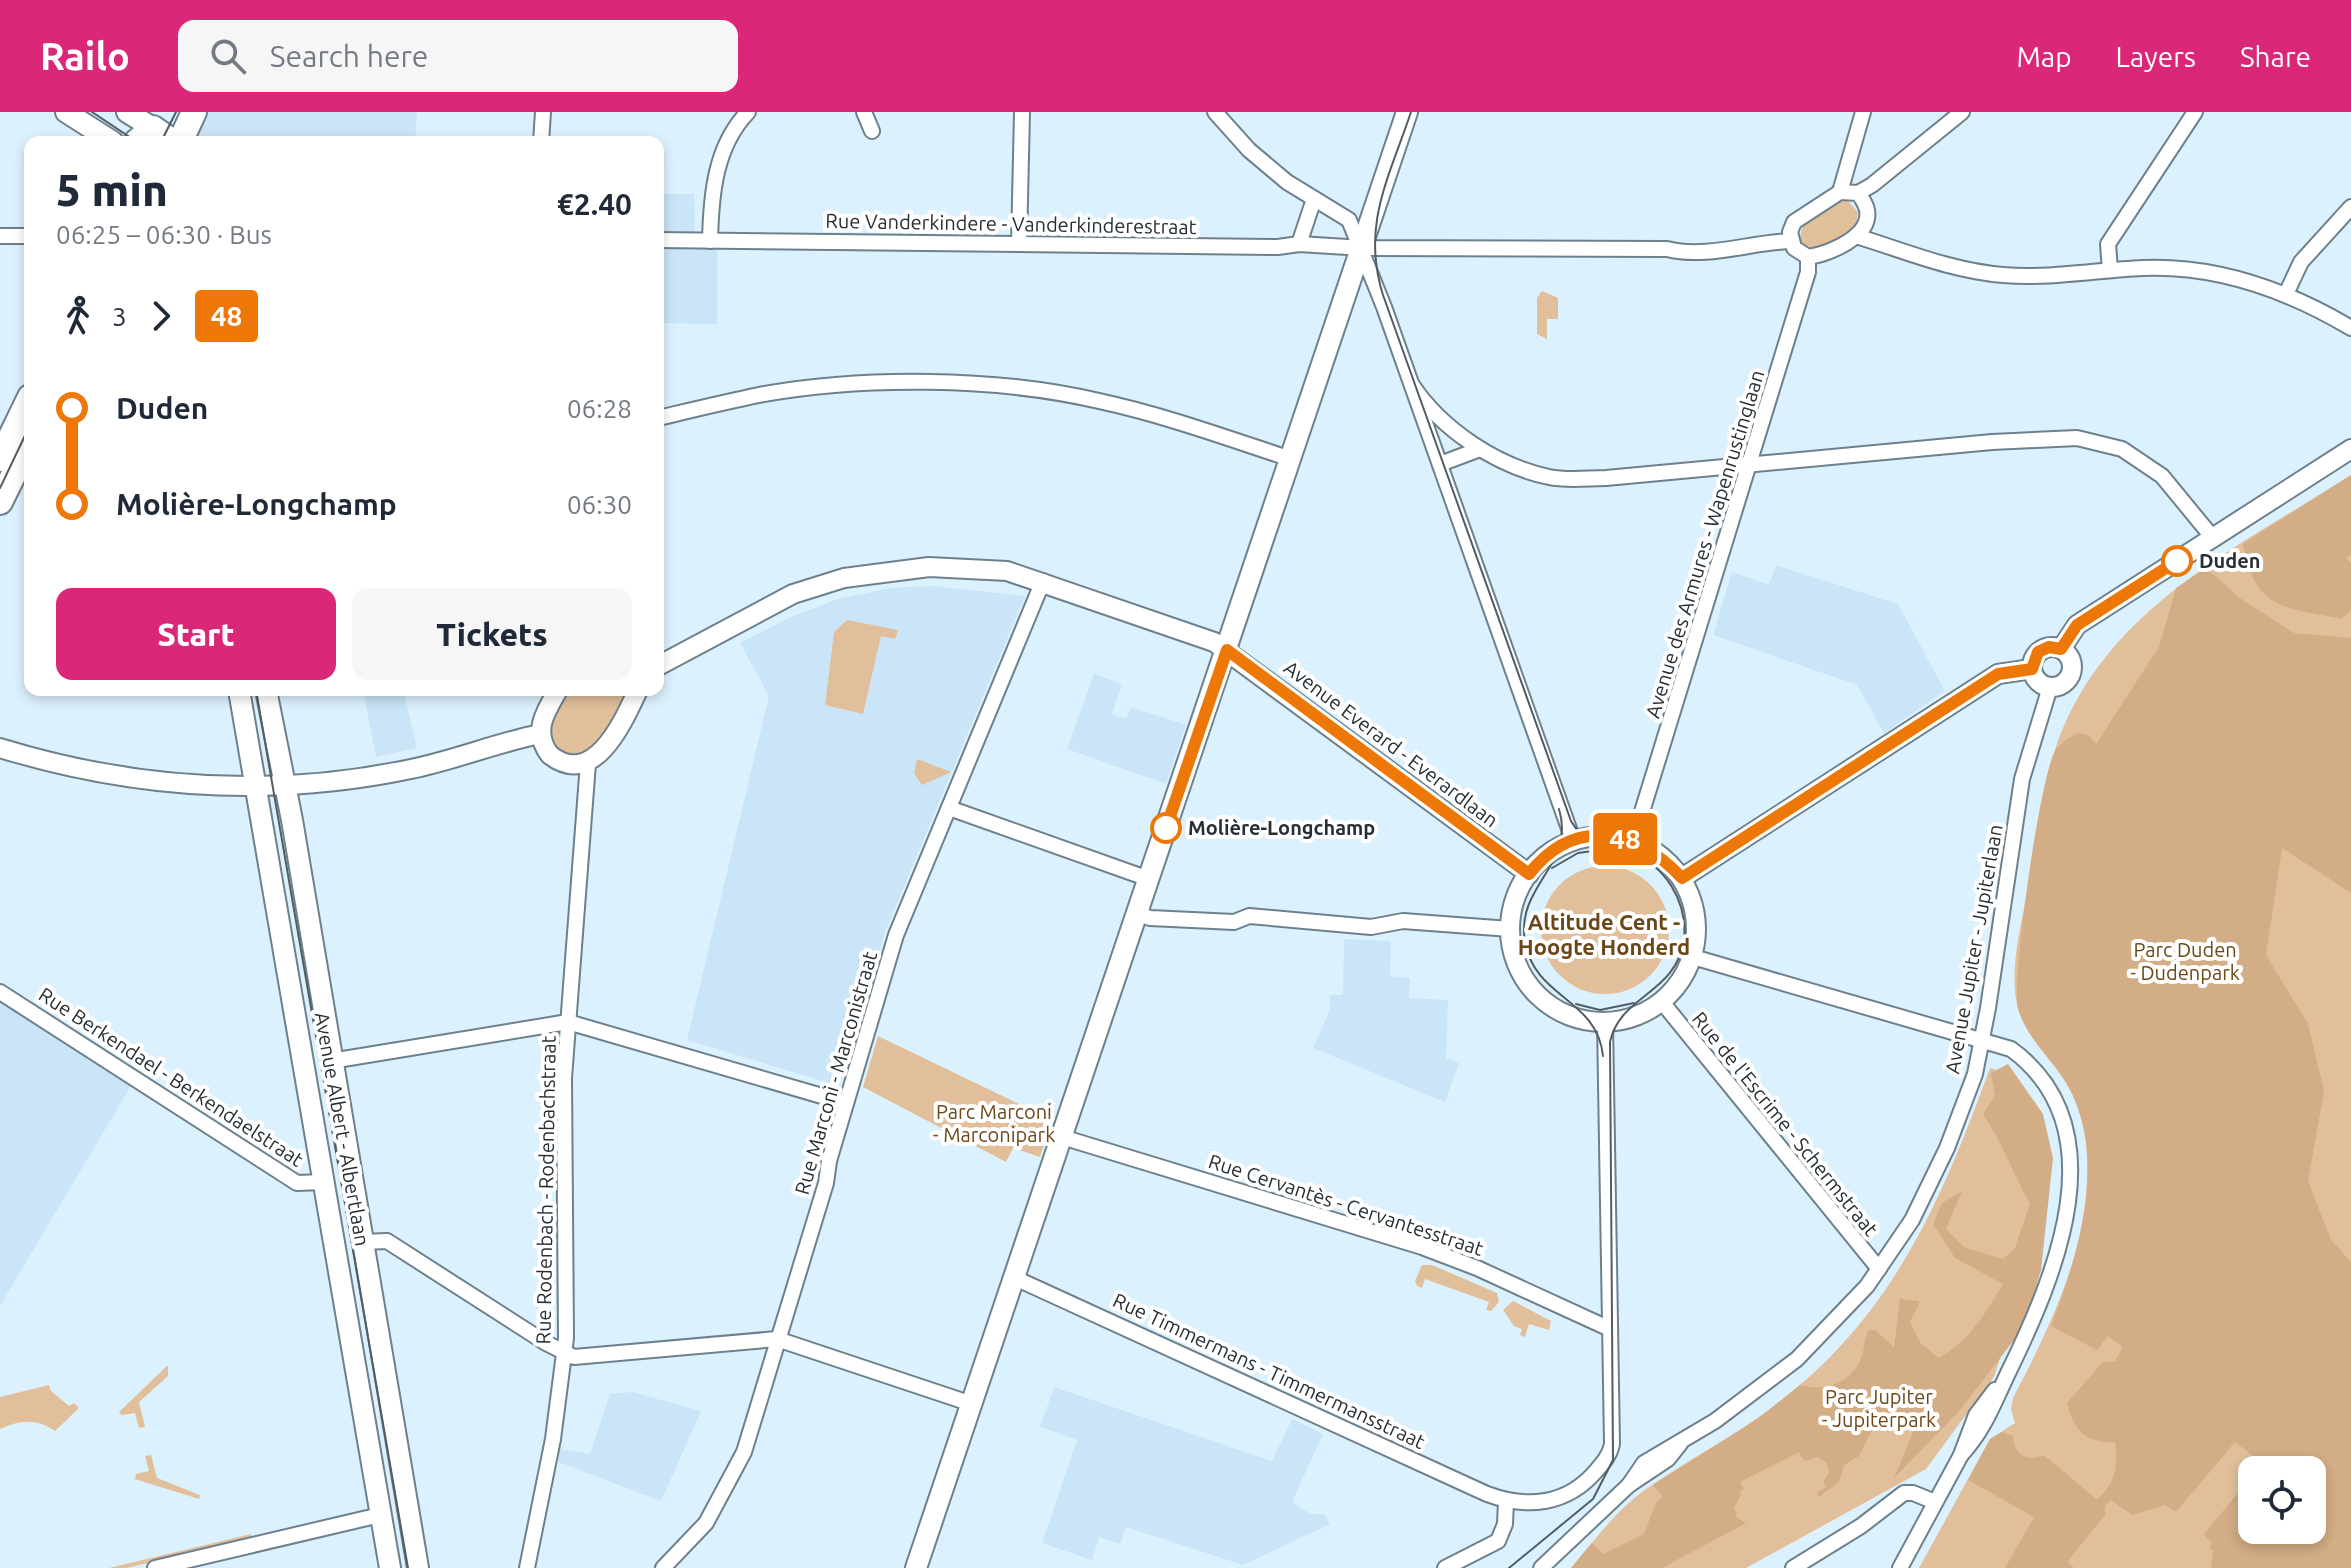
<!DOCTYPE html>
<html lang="en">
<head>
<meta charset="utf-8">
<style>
  body { margin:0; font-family:Ubuntu,sans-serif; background:#f6f6f7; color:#1f2937; height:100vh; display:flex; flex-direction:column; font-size:30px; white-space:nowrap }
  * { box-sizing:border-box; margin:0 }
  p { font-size:26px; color:#747a83 }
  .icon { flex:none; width:44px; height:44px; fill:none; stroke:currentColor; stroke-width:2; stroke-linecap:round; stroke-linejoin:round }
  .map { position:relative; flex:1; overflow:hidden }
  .details { position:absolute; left:24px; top:24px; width:640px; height:560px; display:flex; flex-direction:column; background:#fff; border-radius:16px; box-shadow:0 4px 12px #0003 }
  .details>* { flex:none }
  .badge { padding:0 16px; border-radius:6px; font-size:28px; line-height:52px }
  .tools { position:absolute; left:2238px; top:1344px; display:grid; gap:16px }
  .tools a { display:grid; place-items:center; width:88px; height:88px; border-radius:16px; background:#fff; box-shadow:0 4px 12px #0003; font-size:40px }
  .map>.badge { position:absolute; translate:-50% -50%; box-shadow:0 0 0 4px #fff }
  .legs { display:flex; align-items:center; gap:12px; height:88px; padding:0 32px; font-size:26px }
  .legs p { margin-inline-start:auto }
  .headline { display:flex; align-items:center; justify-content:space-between; height:136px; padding:0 32px }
  h1 { font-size:44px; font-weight:800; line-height:60px }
  .primary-button { display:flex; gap:16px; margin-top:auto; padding:16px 32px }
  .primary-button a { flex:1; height:92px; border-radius:16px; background:#db2777; color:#fff; font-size:32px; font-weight:800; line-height:92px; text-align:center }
  .primary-button a+a { background:#f6f6f7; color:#1f2937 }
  ul { padding:0 32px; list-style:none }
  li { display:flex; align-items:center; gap:28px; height:96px; font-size:30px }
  li i { display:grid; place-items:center; width:12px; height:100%; margin:0 10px; background:currentColor }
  li i::after { content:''; width:20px; height:20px; margin:-10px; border:6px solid; border-radius:50%; background:#fff }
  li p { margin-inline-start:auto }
  li:first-child i { background:linear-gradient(#0000 50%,currentColor 0) }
  li:last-child i { background:linear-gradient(currentColor 50%,#0000 0) }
  header { display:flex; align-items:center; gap:48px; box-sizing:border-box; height:112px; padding:0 40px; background:#db2777; color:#fff }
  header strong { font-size:38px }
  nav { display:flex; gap:44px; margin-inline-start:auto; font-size:28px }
  .search { width:560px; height:72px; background:#f6f6f7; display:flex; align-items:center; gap:20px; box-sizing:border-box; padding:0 28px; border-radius:16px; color:#747a83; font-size:30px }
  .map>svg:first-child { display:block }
  .built { fill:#cae5f7 }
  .green { fill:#e1bf9b; fill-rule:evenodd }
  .forest { fill:#d2ad85 }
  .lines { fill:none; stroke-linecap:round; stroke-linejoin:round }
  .minor-casing { stroke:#6d808c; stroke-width:18 }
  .tertiary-casing { stroke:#6d808c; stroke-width:22 }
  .secondary-casing { stroke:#6d808c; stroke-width:24 }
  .primary-casing { stroke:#6d808c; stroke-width:28 }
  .minor { stroke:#fff; stroke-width:14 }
  .tertiary { stroke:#fff; stroke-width:18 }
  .secondary { stroke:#fff; stroke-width:20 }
  .primary { stroke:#fff; stroke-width:24 }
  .tram { stroke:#515d63; stroke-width:2 }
  .line-1-casing { stroke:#fff; stroke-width:18 }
  .line-1 { stroke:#ed7807; stroke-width:12 }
  .stop-1-dot { fill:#fff; stroke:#ed7807; stroke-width:4 }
  .labels { text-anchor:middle; stroke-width:8; stroke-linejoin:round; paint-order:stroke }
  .street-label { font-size:20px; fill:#272f34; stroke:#fff }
  .stop-label { font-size:20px; font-weight:bold; fill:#272f34; stroke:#fff; text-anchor:start }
  .park-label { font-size:20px; fill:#6d4819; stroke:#fff }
  .neighbourhood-label { font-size:22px; font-weight:bold; fill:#6b4616; stroke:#fff }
</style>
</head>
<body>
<header>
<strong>Railo</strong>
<div class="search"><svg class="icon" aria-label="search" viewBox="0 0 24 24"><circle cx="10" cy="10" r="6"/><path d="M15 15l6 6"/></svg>Search here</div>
<nav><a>Map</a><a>Layers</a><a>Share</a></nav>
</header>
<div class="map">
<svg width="2351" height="1456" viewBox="0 0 2351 1456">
  <rect width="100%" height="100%" fill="#dcf1fe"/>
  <g class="built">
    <path d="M 200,0 L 417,0 L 415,30 L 185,30 Z"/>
    <path d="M 658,82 L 694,82 L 695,126 L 717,129 L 717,212 L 658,211 Z"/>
    <path d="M 1776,453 L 1898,492 L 1945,579 L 1884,621 L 1857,573 L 1713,523 L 1732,460 L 1769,473 Z"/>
    <path d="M 932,474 L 1025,484 L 885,820 L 839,974 L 687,928 L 769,584 L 740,531 L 793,504 L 838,487 L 890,476 Z"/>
    <path d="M 1094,562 L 1122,572 L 1112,602 L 1126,607 L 1131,595 L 1186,613 L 1166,672 L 1067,637 Z"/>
    <path d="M 363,578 L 403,578 L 417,636 L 376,645 Z"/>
    <path d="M 1344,827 L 1391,829 L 1390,864 L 1410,866 L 1409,886 L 1448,888 L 1446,946 L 1459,951 L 1445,990 L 1313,936 L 1330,898 L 1330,883 L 1343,883 Z"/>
    <path d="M 0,888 L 132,972 L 0,1194 Z"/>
    <path d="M 1054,1275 L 1272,1349 L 1292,1307 L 1323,1322 L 1292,1390 L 1311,1402 L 1325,1402 L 1330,1412 L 1243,1453 L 1126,1415 L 1120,1432 L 1099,1425 L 1092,1448 L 1042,1431 L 1077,1328 L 1040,1315 Z"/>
    <path d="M 632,1280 L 701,1299 L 661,1389 L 558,1350 L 559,1337 L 590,1342 L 610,1282 Z"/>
  </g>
  <g class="green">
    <path d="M 1848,89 L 1858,100 L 1856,114 L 1819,138 L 1802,132 C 1793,110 1827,88 1848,89 Z"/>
    <path d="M 1542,179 L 1558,186 L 1558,207 L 1547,207 L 1547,227 L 1537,222 L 1537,186 Z"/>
    <path d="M 2351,363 L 2351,1456 L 1919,1456 L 1990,1327 L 2015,1311 L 2011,1298 L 2013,1286 C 2057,1202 2114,1085 2075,988 C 2061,954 2028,932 2018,896 C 2007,855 2025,801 2031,759 C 2038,719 2042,679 2054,641 C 2099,500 2235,437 2351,363 ZM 2252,1358 L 2312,1358 L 2312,1418 L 2252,1418 Z"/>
    <path d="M 847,508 L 898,518 L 895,527 L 881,524 L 863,602 L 825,593 L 834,520 Z"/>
    <path d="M 567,578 L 629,578 C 621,595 611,618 598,632 C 585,647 553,649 549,624 C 547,607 560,591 567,578 Z"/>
    <path d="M 917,647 L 951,660 L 922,673 L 914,661 Z"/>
    <circle cx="1605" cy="818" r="64"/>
    <path d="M 878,924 L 1052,1008 L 1040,1045 L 1013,1036 L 1006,1050 L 863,975 Z"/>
    <path d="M 1990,956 L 2000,959 L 2044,1047 L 2030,1155 L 1994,1265 L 1926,1357 L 1746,1456 L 1571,1456 C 1593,1430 1614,1401 1642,1380 C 1686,1348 1736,1324 1779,1290 C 1894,1202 1942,1087 1990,956 Z"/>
    <path d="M 1422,1153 L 1432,1153 L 1497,1181 L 1499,1190 L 1491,1199 L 1486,1198 L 1489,1190 L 1425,1167 L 1422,1176 L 1417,1174 L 1415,1169 Z"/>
    <path d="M 1513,1189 L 1551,1209 L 1549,1218 L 1529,1212 L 1525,1225 L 1520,1223 L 1522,1217 L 1514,1214 L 1503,1198 Z"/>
    <path d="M 168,1253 L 168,1264 L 139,1290 L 145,1315 L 139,1316 L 135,1301 L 122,1303 L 119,1300 Z"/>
    <path d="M 49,1273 L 51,1279 L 69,1294 L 74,1291 L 79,1296 L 55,1319 C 37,1306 19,1308 0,1317 L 0,1285 Z"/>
    <path d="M 151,1343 L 157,1366 L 200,1383 L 199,1387 L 135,1367 L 136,1362 L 149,1359 L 145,1344 Z"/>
    <path d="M 251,1422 L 252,1426 L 127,1456 L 109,1456 Z"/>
  </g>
  <g class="forest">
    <path d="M 2351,363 L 2351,443 L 2346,446 L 2351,451 L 2351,498 L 2341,507 C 2283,495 2255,498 2243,432 Z"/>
    <path d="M 2206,456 L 2241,487 L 2294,521 L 2351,526 L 2351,781 L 2282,736 L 2266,843 L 2308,912 L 2324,979 L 2308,1069 L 2331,1128 L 2351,1150 L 2351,1456 L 2211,1456 L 2213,1439 L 2209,1435 L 2212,1431 L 2204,1422 L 2252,1364 L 2252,1418 L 2312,1418 L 2312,1358 L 2257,1358 L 2262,1351 L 2235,1330 L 2176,1400 L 2165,1393 L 2132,1403 L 2111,1388 L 2105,1394 L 2105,1403 L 2067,1450 L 2074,1456 L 2005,1456 L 2034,1405 L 1968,1368 L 1990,1327 L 2002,1320 L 2013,1324 C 2013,1342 2027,1351 2044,1343 L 2097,1388 C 2116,1369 2118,1357 2115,1330 C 2087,1332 2073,1318 2067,1291 L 2103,1250 L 2115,1249 L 2123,1235 L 2108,1224 L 2097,1238 L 2051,1214 C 2073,1158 2093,1092 2086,1031 C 2083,1005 2073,978 2058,958 C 2043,938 2026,922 2018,897 C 2011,869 2040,665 2055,639 C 2060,631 2070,625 2078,621 L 2088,623 L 2096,632 L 2159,535 L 2176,476 Z"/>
    <path d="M 2008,952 L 2043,1002 L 2053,1046 L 2041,1158 L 2024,1215 L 1960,1298 L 1894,1366 L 1914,1318 L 1896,1308 L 1877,1309 L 1859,1344 L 1844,1353 L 1839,1370 L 1819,1385 L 1817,1381 L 1826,1375 L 1823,1370 L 1829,1361 L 1827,1351 L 1818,1345 L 1804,1349 L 1799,1340 L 1740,1370 L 1744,1377 L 1739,1380 L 1741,1383 L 1734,1396 L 1737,1406 L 1746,1411 L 1662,1456 L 1571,1456 L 1592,1431 L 1603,1442 L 1644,1422 L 1656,1391 L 1663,1385 L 1653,1373 L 1759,1306 L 1800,1273 C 1824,1280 1849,1272 1860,1249 C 1865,1239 1863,1228 1869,1218 L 1875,1218 L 1894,1235 L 1900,1187 L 1920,1189 L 1910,1210 L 1921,1232 L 1939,1246 C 1969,1230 1987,1199 2003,1172 L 1955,1146 L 1933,1112 L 1942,1091 L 1962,1079 L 1946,1117 L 1965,1136 L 2003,1147 L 2015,1136 L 2030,1092 C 2013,1062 2003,1031 1983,1002 L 1995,984 L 1991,961 Z"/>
  </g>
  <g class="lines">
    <defs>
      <g id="minor">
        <path d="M 864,0 L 872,19"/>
        <path d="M 1215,0 L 1249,38 L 1287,70 L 1349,108 L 1384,195 L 1573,728"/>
        <path d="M 541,30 L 543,0"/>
        <path d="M 1840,80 L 1863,0"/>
        <path d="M 1858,81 C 1861,85 1866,93 1867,98 C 1872,125 1828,142 1808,145 L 1794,136 L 1790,120 L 1794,110 L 1840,80 L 1858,81 L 1872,73 L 1962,0"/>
        <path d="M 0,124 L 30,124"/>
        <path d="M 1856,124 C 1905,139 1952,159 2003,163 C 2051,167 2096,158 2143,156 C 2218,153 2287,178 2351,216"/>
        <path d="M 658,128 L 1278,135 L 1299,132 L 1363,136 L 1667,137 C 1707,147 1751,130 1792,129"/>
        <path d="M 710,129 C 711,83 715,34 748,0"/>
        <path d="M 1019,132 L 1022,0"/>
        <path d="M 1299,132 L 1314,87"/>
        <path d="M 2110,158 L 2108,132 L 2195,0"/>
        <path d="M 2286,182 L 2301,150 L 2351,95"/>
        <path d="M 1412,273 C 1442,318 1497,354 1549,365 C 1567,369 1588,366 1606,366 L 1992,330 L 2077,326 L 2122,337 L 2162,364 L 2213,426"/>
        <path d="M 658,306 C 692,298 725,290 759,283 C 862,264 996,265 1099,289 C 1164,303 1227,326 1291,347"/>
        <path d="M 1440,352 L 1480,337"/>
        <path d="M 949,696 L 1149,767"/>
        <path d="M 1633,729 L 1808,160 L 1808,145"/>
        <path d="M 1138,802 L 1150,806 L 1234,810 L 1249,804 L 1371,815 L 1403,809 L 1510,817"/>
        <path d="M 1693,845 L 2011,937 C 2119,1016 2055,1164 2009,1259 C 1994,1290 1985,1317 1961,1343"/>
        <path d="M 0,880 L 297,1071 L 323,1070"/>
        <path d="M 1662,890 L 1879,1157"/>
        <path d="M 331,949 L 568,910 L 846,991"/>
        <path d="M 1062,1025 L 1422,1135 L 1477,1156 L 1610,1217"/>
        <path d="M 362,1130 L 387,1129 L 546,1231 L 574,1245 L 777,1227 L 972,1292"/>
        <path d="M 1015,1166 L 1487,1382 C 1527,1397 1567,1393 1596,1359 C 1603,1351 1610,1343 1612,1332 L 1605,910"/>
        <path d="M 1629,1373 L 1644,1351 L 1715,1309 L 1797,1247 L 1867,1174 L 1912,1108 L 1947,1036 L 1975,962 L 1988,896 L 2022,667 L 2050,575"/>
        <path d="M 155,1456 L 380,1403"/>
        <path d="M 527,1456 L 553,1327 L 566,1226 L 564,966 L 588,651"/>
        <path d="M 663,1456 L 706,1411 L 744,1340 L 826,1071 L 829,1049 L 896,823 L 1043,469"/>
        <path d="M 1445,1456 L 1498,1429 L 1505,1412 L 1506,1389"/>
        <path d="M 1541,1456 L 1629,1373 L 1668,1347 L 1680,1332"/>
        <path d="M 1793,1456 L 1861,1414 L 1904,1381 L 1913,1381 L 1935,1390"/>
        <path d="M 1900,1456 L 1961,1343 L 1976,1303 L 1995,1278"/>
      </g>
      <g id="tertiary">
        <circle cx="2052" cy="555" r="20"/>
        <path d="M 2061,537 L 2077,513 L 2351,337"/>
        <path d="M 658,554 L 793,482 L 844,466 L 929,455 L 1007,459 L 1214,530 L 1529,762"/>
        <path d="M 558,578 C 545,600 532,620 550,643 C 594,677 623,610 638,578"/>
        <path d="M 0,636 C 134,677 273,686 411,657 C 455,648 496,631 540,622"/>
        <circle cx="1603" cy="817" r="93"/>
        <path d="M 1682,766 L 1998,562 L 2032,557"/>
      </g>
      <g id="secondary">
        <path d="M 66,0 L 113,30"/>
        <path d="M 127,0 L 153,16"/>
        <path d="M 239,578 L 390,1456"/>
        <path d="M 266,578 L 292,708 L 418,1456"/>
        <path d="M 916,1456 L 1407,0"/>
      </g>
      <g id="primary">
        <path d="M 136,30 L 153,16 L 173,30"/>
        <path d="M 180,30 L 194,0"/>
        <path d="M 0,347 L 30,285"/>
        <path d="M 0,390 L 30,329"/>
      </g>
    </defs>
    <use href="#minor" class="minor-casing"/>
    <use href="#tertiary" class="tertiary-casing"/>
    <use href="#secondary" class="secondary-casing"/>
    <use href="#primary" class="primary-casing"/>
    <use href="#minor" class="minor"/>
    <use href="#tertiary" class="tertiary"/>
    <use href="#secondary" class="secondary"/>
    <use href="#primary" class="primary"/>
    <g class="tram">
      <path d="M 92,0 L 137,30"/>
      <path d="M 1411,0 C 1389,66 1361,113 1383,183 L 1571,709 C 1584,732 1605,733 1629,740 C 1665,752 1688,790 1684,828 C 1676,882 1620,883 1610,930 L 1613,1348 L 1593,1387 L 1509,1456"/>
      <path d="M 161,30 L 176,0"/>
      <path d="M 0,376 L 30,313"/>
      <path d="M 256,578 L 408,1456"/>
      <path d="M 1559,697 C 1576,754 1515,773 1525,830 C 1535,887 1597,886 1603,944"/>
      <path d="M 1552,756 L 1578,741 L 1607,737"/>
      <path d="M 1576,892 L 1600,898 L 1634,891"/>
    </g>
  </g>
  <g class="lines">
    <defs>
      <path id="line-1" d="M 1166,716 L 1227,538 L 1529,762 C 1575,704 1636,717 1682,766 L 1998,562 L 2032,557 L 2038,540 L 2049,535 L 2061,537 L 2077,513 L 2177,449"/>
    </defs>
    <use href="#line-1" class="line-1-casing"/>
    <use href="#line-1" class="line-1"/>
  </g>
  <g class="stop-1-dot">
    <circle cx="2177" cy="449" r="14"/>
    <circle cx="1166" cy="716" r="14"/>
  </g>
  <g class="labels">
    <g class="street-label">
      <text transform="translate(1011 112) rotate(1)" y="7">Rue Vanderkindere - Vanderkinderestraat</text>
      <text transform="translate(1705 432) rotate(-73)" y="7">Avenue des Armures - Wapenrustinglaan</text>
      <text transform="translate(1391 632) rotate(37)" y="7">Avenue Everard - Everardlaan</text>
      <text transform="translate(1974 837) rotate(-80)" y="7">Avenue Jupiter - Jupiterlaan</text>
      <text transform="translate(836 961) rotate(-74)" y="7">Rue Marconi - Marconistraat</text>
      <text transform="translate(171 965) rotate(33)" y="7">Rue Berkendael - Berkendaelstraat</text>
      <text transform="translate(1785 1012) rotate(51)" y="7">Rue de l'Escrime - Schermstraat</text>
      <text transform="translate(342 1017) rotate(80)" y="7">Avenue Albert - Albertlaan</text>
      <text transform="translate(546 1078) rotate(-89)" y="7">Rue Rodenbach - Rodenbachstraat</text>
      <text transform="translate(1346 1093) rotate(18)" y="7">Rue Cervantès - Cervantesstraat</text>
      <text transform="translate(1269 1259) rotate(25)" y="7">Rue Timmermans - Timmermansstraat</text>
    </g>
    <g class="stop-label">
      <text x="2199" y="456">Duden</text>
      <text x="1188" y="723">Molière-Longchamp</text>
    </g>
    <g class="park-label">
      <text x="2185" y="845">Parc Duden<tspan x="2185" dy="23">- Dudenpark</tspan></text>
      <text x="994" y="1007">Parc Marconi<tspan x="994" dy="23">- Marconipark</tspan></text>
      <text x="1879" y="1292">Parc Jupiter<tspan x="1879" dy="23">- Jupiterpark</tspan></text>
    </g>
    <g class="neighbourhood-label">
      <text x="1604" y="818">Altitude Cent -<tspan x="1604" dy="25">Hoogte Honderd</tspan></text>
    </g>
  </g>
</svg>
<div class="tools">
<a><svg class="icon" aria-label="locate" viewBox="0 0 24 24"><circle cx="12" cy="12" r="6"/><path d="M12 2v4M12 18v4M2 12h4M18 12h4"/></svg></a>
</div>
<b class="badge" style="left:1625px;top:727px;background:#ed7807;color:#fff">48</b>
<section class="details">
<div class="headline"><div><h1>5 min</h1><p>06:25 – 06:30 · Bus</p></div><b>€2.40</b></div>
<div class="legs"><svg class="icon" aria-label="walk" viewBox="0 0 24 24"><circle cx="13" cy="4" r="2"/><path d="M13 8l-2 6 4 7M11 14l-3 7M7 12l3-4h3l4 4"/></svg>3<svg class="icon" aria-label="forward" viewBox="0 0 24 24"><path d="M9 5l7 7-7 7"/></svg><b class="badge" style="background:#ed7807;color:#fff">48</b></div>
<ul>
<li><i style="color:#ed7807"></i><b>Duden</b><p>06:28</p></li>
<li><i style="color:#ed7807"></i><b>Molière-Longchamp</b><p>06:30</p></li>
</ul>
<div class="primary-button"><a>Start</a><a>Tickets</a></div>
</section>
</div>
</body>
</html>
